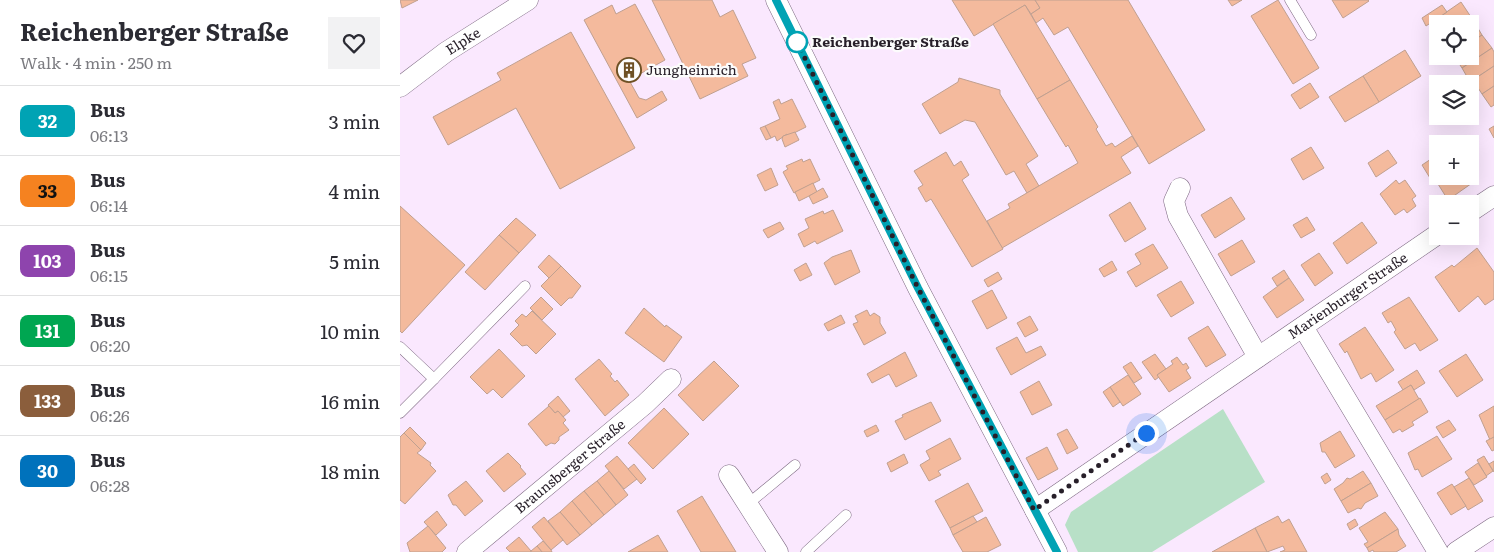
<!DOCTYPE html>
<html lang="en">
<head>
<meta charset="utf-8">
<style>
  body { margin:0; font-family:Literata,serif; background:#f2f2f3; color:#2b2b33; height:100vh; display:flex; flex-direction:column; font-size:19px; white-space:nowrap }
  * { box-sizing:border-box; margin:0 }
  p { font-size:16px; color:#7c7c81 }
  .icon { flex:none; width:28px; height:28px; fill:none; stroke:currentColor; stroke-width:2; stroke-linecap:round; stroke-linejoin:round }
  .map { position:relative; flex:1; overflow:hidden }
  .side { display:flex; flex-direction:column; background:#fff; width:400px }
  .side>* { flex:none }
  .badge { padding:0 10px; border-radius:8px; font-size:18px; line-height:32px }
  .fabs { position:absolute; left:1029px; top:15px; display:grid; gap:10px }
  .fabs a { display:grid; place-items:center; width:50px; height:50px; border-radius:0px; background:#fff; box-shadow:0 5px 20px #0002; font-size:25px }
  .you { position:absolute; width:25px; height:25px; margin:-12px; border:4px solid #fff; border-radius:50%; background:#1a73e8; box-shadow:0 0 0 8px #1a73e833 }
  .map>.badge { position:absolute; translate:-50% -50%; box-shadow:0 0 0 2px #fff }
  .round { display:grid; place-items:center; flex:none; width:52px; height:52px; border-radius:0px; background:#f2f2f3 }
  .summary { display:flex; align-items:center; justify-content:space-between; height:85px; padding:0 20px }
  h1 { font-size:24px; font-weight:700; line-height:38px }
  ul { padding:0; list-style:none }
  li { display:flex; align-items:center; gap:15px; height:70px; padding:0 20px; border-top:1px solid #e1e1e2 }
  li div { flex:1 }
  li b { display:block; font-size:19px }
  li em { font-style:normal }
  li .badge { min-width:55px; font-weight:700; text-align:center }
  main { display:flex; flex:1; min-height:0 }
  .map>svg:first-child { display:block }
  .green { fill:#b8e0c7 }
  .building { fill:#f4ba9d; stroke:#c0a090 }
  .lines { fill:none; stroke-linecap:round; stroke-linejoin:round }
  .service-casing { stroke:#7c6881; stroke-width:11 }
  .minor-casing { stroke:#7c6881; stroke-width:21 }
  .service { stroke:#fff; stroke-width:10 }
  .minor { stroke:#fff; stroke-width:20 }
  .line-casing { stroke:#fff; stroke-width:11 }
  .line { stroke:#00a3b4; stroke-width:8 }
  .walk { stroke:#271f29; stroke-width:5; stroke-dasharray:0 9 }
  .stop-dot { fill:#fff; stroke:#00a3b4; stroke-width:2.5 }
  .labels { text-anchor:middle; stroke-width:4.5; stroke-linejoin:round; paint-order:stroke }
  .street-label { font-size:14px; fill:#271f29; stroke:#fcfcfc }
  .stop-label { font-size:14px; font-weight:bold; fill:#271f29; stroke:#fcfcfc; text-anchor:start }
  .poi-label { font-size:14px; fill:#271f29; stroke:#fcfcfc; text-anchor:start }
</style>
</head>
<body>
<main>
<section class="side">
<div class="summary"><div><h1>Reichenberger Straße</h1><p>Walk · 4 min · 250 m</p></div><a class="round"><svg class="icon" aria-label="heart" viewBox="0 0 24 24"><path d="M12 20l-8-8c-3-5 5-10 8-4 3-6 11-1 8 4z"/></svg></a></div>
<ul>
<li><span class="badge" style="background:#00a3b4;color:#fff">32</span><div><b>Bus</b><p>06:13</p></div><em>3 min</em></li>
<li><span class="badge" style="background:#f58220;color:#111">33</span><div><b>Bus</b><p>06:14</p></div><em>4 min</em></li>
<li><span class="badge" style="background:#8e44ad;color:#fff">103</span><div><b>Bus</b><p>06:15</p></div><em>5 min</em></li>
<li><span class="badge" style="background:#00a651;color:#fff">131</span><div><b>Bus</b><p>06:20</p></div><em>10 min</em></li>
<li><span class="badge" style="background:#8b5e3c;color:#fff">133</span><div><b>Bus</b><p>06:26</p></div><em>16 min</em></li>
<li><span class="badge" style="background:#0072bc;color:#fff">30</span><div><b>Bus</b><p>06:28</p></div><em>18 min</em></li>
</ul>
</section>
<div class="map">
<svg width="1094" height="552" viewBox="0 0 1094 552">
  <rect width="100%" height="100%" fill="#fae8fe"/>
  <path class="green" d="M 823,409 L 865,482 L 752,552 L 678,552 L 665,525 L 671,512 Z"/>
  <g class="building">
    <path d="M 0,0 L 18,0 L 2,8 Z"/>
    <path d="M 252,0 L 312,0 L 320,17 L 333,10 L 356,58 L 342,64 L 348,76 L 300,99 Z"/>
    <path d="M 552,0 L 635,0 L 640,8 L 631,14 L 625,5 L 574,36 Z"/>
    <path d="M 635,0 L 728,0 L 805,130 L 749,164 L 668,27 L 654,35 L 643,18 L 636,23 L 631,14 L 640,8 Z"/>
    <path d="M 828,0 L 842,0 L 832,6 Z"/>
    <path d="M 878,0 L 919,68 L 893,84 L 851,16 Z"/>
    <path d="M 932,0 L 968,0 L 969,1 L 943,18 Z"/>
    <path d="M 1061,2 L 1073,20 L 1068,24 L 1038,24 L 1038,31 L 1032,22 Z"/>
    <path d="M 235,4 L 265,60 L 229,80 L 239,98 L 246,100 L 262,91 L 267,100 L 237,118 L 184,20 L 212,5 L 216,14 Z"/>
    <path d="M 625,5 L 670,80 L 637,99 L 593,24 Z"/>
    <path d="M 1042,5 L 1047,12 L 1026,26 L 1022,18 Z"/>
    <path d="M 1073,20 L 1082,35 L 1070,43 L 1068,24 Z"/>
    <path d="M 171,32 L 235,148 L 160,189 L 116,108 L 48,145 L 33,117 L 101,80 L 97,73 Z"/>
    <path d="M 1082,35 L 1092,48 L 1062,68 L 1054,56 L 1070,56 L 1070,43 Z"/>
    <path d="M 1092,48 L 1094,52 L 1094,66 L 1070,82 L 1062,68 Z"/>
    <path d="M 1005,50 L 1021,76 L 979,102 L 963,76 Z"/>
    <path d="M 1094,66 L 1094,86 L 1082,94 L 1073,80 Z"/>
    <path d="M 963,76 L 979,102 L 945,122 L 929,97 Z"/>
    <path d="M 559,78 L 600,90 L 600,94 L 638,156 L 626,164 L 639,186 L 627,193 L 614,171 L 606,175 L 575,122 L 565,120 L 540,134 L 522,104 L 558,82 Z"/>
    <path d="M 670,80 L 698,127 L 696,129 L 706,146 L 712,143 L 715,147 L 732,136 L 738,146 L 721,157 L 731,173 L 602,248 L 587,221 L 610,208 L 608,204 L 678,163 L 668,145 L 666,147 L 637,99 Z"/>
    <path d="M 910,83 L 919,97 L 900,109 L 891,95 Z"/>
    <path d="M 1094,86 L 1094,105 L 1091,107 L 1082,94 Z"/>
    <path d="M 379,99 L 381,104 L 392,99 L 406,127 L 388,136 L 387,134 L 377,141 L 375,136 L 371,138 L 365,126 L 380,119 L 373,102 Z"/>
    <path d="M 365,126 L 371,138 L 366,140 L 360,128 Z"/>
    <path d="M 1094,126 L 1094,138 L 1089,129 Z"/>
    <path d="M 395,132 L 399,140 L 385,147 L 382,139 L 383,136 Z"/>
    <path d="M 911,147 L 924,168 L 903,180 L 891,159 Z"/>
    <path d="M 988,150 L 997,163 L 976,177 L 968,163 Z"/>
    <path d="M 546,152 L 554,166 L 561,161 L 569,175 L 562,180 L 603,249 L 572,267 L 531,199 L 526,202 L 518,188 L 523,185 L 514,171 Z"/>
    <path d="M 1034,157 L 1038,162 L 1038,173 L 1030,178 L 1022,165 Z"/>
    <path d="M 402,159 L 403,162 L 410,159 L 420,180 L 394,193 L 383,172 L 388,169 L 386,166 Z"/>
    <path d="M 371,168 L 378,185 L 365,191 L 357,175 Z"/>
    <path d="M 1038,173 L 1038,176 L 1070,176 L 1070,173 L 1075,181 L 1048,200 L 1033,176 Z"/>
    <path d="M 996,180 L 999,184 L 1005,180 L 1016,196 L 1012,199 L 1016,206 L 1007,213 L 1004,209 L 995,215 L 980,194 Z"/>
    <path d="M 413,183 L 417,192 L 399,201 L 395,192 Z"/>
    <path d="M 423,188 L 428,197 L 413,204 L 409,196 Z"/>
    <path d="M 831,197 L 845,219 L 815,238 L 801,215 Z"/>
    <path d="M 730,202 L 746,229 L 725,242 L 709,215 Z"/>
    <path d="M 0,206 L 65,265 L 2,333 L 0,331 Z"/>
    <path d="M 433,210 L 443,231 L 417,244 L 415,241 L 404,247 L 398,234 L 409,228 L 405,219 L 423,211 L 424,214 Z"/>
    <path d="M 907,217 L 915,230 L 901,238 L 893,225 Z"/>
    <path d="M 116,218 L 136,235 L 119,253 L 99,235 Z"/>
    <path d="M 380,222 L 384,229 L 368,238 L 363,230 Z"/>
    <path d="M 962,222 L 977,243 L 947,264 L 933,243 Z"/>
    <path d="M 99,235 L 119,253 L 85,290 L 65,272 Z"/>
    <path d="M 842,240 L 855,262 L 831,276 L 818,254 Z"/>
    <path d="M 753,244 L 768,268 L 736,287 L 727,272 L 741,264 L 735,254 Z"/>
    <path d="M 1077,248 L 1094,272 L 1094,299 L 1085,305 L 1078,296 L 1059,312 L 1035,277 L 1052,265 L 1054,267 Z"/>
    <path d="M 451,250 L 460,272 L 435,285 L 424,263 L 432,257 Z"/>
    <path d="M 919,253 L 933,273 L 915,286 L 901,265 Z"/>
    <path d="M 149,255 L 161,266 L 149,278 L 138,267 Z"/>
    <path d="M 712,261 L 717,270 L 704,277 L 699,269 Z"/>
    <path d="M 406,263 L 412,275 L 400,281 L 394,270 Z"/>
    <path d="M 161,266 L 181,286 L 172,298 L 169,298 L 161,306 L 141,286 Z"/>
    <path d="M 884,270 L 889,278 L 877,286 L 872,278 Z"/>
    <path d="M 598,272 L 602,279 L 588,287 L 584,280 Z"/>
    <path d="M 889,278 L 904,300 L 877,318 L 863,297 Z"/>
    <path d="M 781,281 L 794,303 L 771,317 L 757,295 Z"/>
    <path d="M 592,290 L 607,318 L 587,329 L 572,301 Z"/>
    <path d="M 141,297 L 153,309 L 142,320 L 130,308 Z"/>
    <path d="M 1009,297 L 1038,340 L 1020,351 L 1015,343 L 1005,349 L 994,332 L 996,330 L 991,321 L 988,323 L 982,313 Z"/>
    <path d="M 244,308 L 265,327 L 266,325 L 282,337 L 264,362 L 225,333 Z"/>
    <path d="M 467,310 L 470,316 L 474,313 L 480,317 L 480,323 L 486,333 L 464,345 L 453,324 L 458,322 L 455,316 Z"/>
    <path d="M 132,311 L 156,334 L 136,354 L 127,345 L 122,346 L 110,334 L 119,325 L 115,321 L 122,314 L 126,317 Z"/>
    <path d="M 441,315 L 445,323 L 428,331 L 424,324 Z"/>
    <path d="M 630,316 L 638,330 L 625,337 L 617,323 Z"/>
    <path d="M 808,326 L 826,355 L 806,367 L 788,338 Z"/>
    <path d="M 965,327 L 994,370 L 976,382 L 971,373 L 961,379 L 947,351 L 945,353 L 939,344 Z"/>
    <path d="M 617,337 L 626,353 L 641,346 L 646,355 L 611,375 L 596,348 Z"/>
    <path d="M 99,349 L 125,376 L 102,398 L 93,389 L 87,394 L 70,377 Z"/>
    <path d="M 505,352 L 517,376 L 496,387 L 489,374 L 472,383 L 467,374 Z"/>
    <path d="M 755,354 L 766,369 L 757,375 L 759,377 L 755,380 L 742,362 Z"/>
    <path d="M 1066,354 L 1083,380 L 1057,397 L 1039,371 Z"/>
    <path d="M 777,357 L 783,365 L 786,363 L 789,368 L 786,370 L 791,378 L 769,392 L 757,375 L 773,364 L 771,361 Z"/>
    <path d="M 199,359 L 212,374 L 210,376 L 215,382 L 217,380 L 229,395 L 205,416 L 175,379 Z"/>
    <path d="M 314,361 L 339,386 L 303,421 L 278,395 Z"/>
    <path d="M 731,362 L 742,378 L 734,383 L 723,367 Z"/>
    <path d="M 1017,370 L 1025,383 L 1014,390 L 1011,385 L 1003,390 L 998,382 Z"/>
    <path d="M 728,375 L 741,394 L 723,406 L 710,387 Z"/>
    <path d="M 639,381 L 652,405 L 632,415 L 620,392 Z"/>
    <path d="M 1011,385 L 1019,399 L 985,420 L 976,406 Z"/>
    <path d="M 710,387 L 720,402 L 713,407 L 703,392 Z"/>
    <path d="M 158,396 L 170,411 L 163,417 L 158,411 L 155,413 L 148,405 Z"/>
    <path d="M 1020,398 L 1028,412 L 1012,422 L 1014,425 L 1002,432 L 1000,429 L 993,433 L 985,420 Z"/>
    <path d="M 531,402 L 541,421 L 505,440 L 495,421 L 503,417 L 502,415 Z"/>
    <path d="M 149,406 L 155,413 L 158,411 L 166,420 L 163,423 L 169,430 L 159,437 L 159,440 L 155,444 L 151,443 L 146,446 L 128,424 Z"/>
    <path d="M 1094,406 L 1094,437 L 1090,440 L 1079,415 Z"/>
    <path d="M 264,408 L 289,434 L 253,469 L 228,443 Z"/>
    <path d="M 1049,420 L 1056,430 L 1043,438 L 1036,427 Z"/>
    <path d="M 476,425 L 479,431 L 467,437 L 464,431 Z"/>
    <path d="M 10,427 L 26,443 L 21,450 L 4,433 Z"/>
    <path d="M 667,429 L 678,448 L 667,454 L 657,434 Z"/>
    <path d="M 940,431 L 955,456 L 935,468 L 925,452 L 922,452 L 920,443 Z"/>
    <path d="M 4,433 L 21,450 L 17,453 L 31,463 L 30,465 L 36,471 L 5,504 L 0,500 L 0,437 Z"/>
    <path d="M 1037,436 L 1052,459 L 1022,477 L 1018,469 L 1015,470 L 1008,453 Z"/>
    <path d="M 1094,437 L 1094,450 L 1092,451 L 1086,441 Z"/>
    <path d="M 550,438 L 561,459 L 538,471 L 541,475 L 529,481 L 520,465 L 530,459 L 526,451 Z"/>
    <path d="M 647,447 L 658,469 L 638,480 L 626,458 Z"/>
    <path d="M 108,453 L 121,466 L 120,467 L 126,474 L 104,492 L 86,471 Z"/>
    <path d="M 504,454 L 508,463 L 491,472 L 487,463 Z"/>
    <path d="M 217,456 L 237,479 L 224,489 L 205,466 Z"/>
    <path d="M 1084,456 L 1093,471 L 1086,476 L 1077,460 Z"/>
    <path d="M 1094,461 L 1094,472 L 1089,464 Z"/>
    <path d="M 1078,463 L 1087,477 L 1074,485 L 1065,472 Z"/>
    <path d="M 234,464 L 246,479 L 241,484 L 228,469 Z"/>
    <path d="M 209,471 L 228,495 L 216,505 L 197,481 Z"/>
    <path d="M 963,471 L 971,483 L 941,501 L 934,489 L 943,483 L 947,478 L 950,479 Z"/>
    <path d="M 927,473 L 931,480 L 925,484 L 921,477 Z"/>
    <path d="M 1069,478 L 1083,501 L 1068,510 L 1054,487 Z"/>
    <path d="M 66,481 L 83,501 L 65,516 L 56,505 L 53,505 L 48,495 Z"/>
    <path d="M 197,481 L 216,505 L 204,515 L 184,491 Z"/>
    <path d="M 568,483 L 583,511 L 550,528 L 535,501 Z"/>
    <path d="M 971,483 L 978,496 L 965,503 L 961,509 L 958,508 L 948,513 L 941,501 Z"/>
    <path d="M 1052,484 L 1066,506 L 1051,515 L 1037,493 Z"/>
    <path d="M 184,491 L 204,515 L 192,525 L 172,501 Z"/>
    <path d="M 302,496 L 336,552 L 301,552 L 277,511 Z"/>
    <path d="M 172,501 L 192,525 L 180,535 L 160,512 Z"/>
    <path d="M 37,511 L 47,525 L 36,535 L 24,522 Z"/>
    <path d="M 160,512 L 180,535 L 167,545 L 148,521 Z"/>
    <path d="M 985,512 L 998,529 L 967,548 L 964,544 L 968,542 L 959,528 Z"/>
    <path d="M 573,516 L 577,522 L 553,535 L 550,528 Z"/>
    <path d="M 878,516 L 882,523 L 889,519 L 907,552 L 880,552 L 885,550 L 883,546 L 867,552 L 855,528 Z"/>
    <path d="M 144,517 L 163,540 L 151,550 L 132,527 Z"/>
    <path d="M 586,517 L 601,545 L 587,552 L 563,552 L 553,535 Z"/>
    <path d="M 955,519 L 958,525 L 950,530 L 947,524 Z"/>
    <path d="M 28,526 L 46,548 L 42,552 L 10,552 L 7,543 Z"/>
    <path d="M 855,528 L 867,552 L 812,552 Z"/>
    <path d="M 998,529 L 999,535 L 1006,546 L 996,552 L 974,552 L 973,550 L 969,552 L 967,548 Z"/>
    <path d="M 258,535 L 268,552 L 228,552 Z"/>
    <path d="M 119,537 L 131,551 L 131,552 L 110,552 L 106,548 Z"/>
    <path d="M 143,541 L 151,550 L 152,552 L 142,552 L 137,546 Z"/>
    <path d="M 137,546 L 142,552 L 131,552 L 131,551 Z"/>
  </g>
  <g class="lines">
    <defs>
      <g id="service">
        <path d="M 890,0 L 911,35"/>
        <path d="M 0,347 L 34,379 L 0,413"/>
        <path d="M 34,379 L 125,286"/>
        <path d="M 348,504 L 395,465"/>
        <path d="M 406,552 L 446,515"/>
      </g>
      <g id="minor">
        <path d="M 376,0 L 518,288 L 657,552"/>
        <path id="s1" d="M 0,87 L 46,52 L 128,0"/>
        <path d="M 780,188 L 774,201 L 778,216 L 858,357"/>
        <path d="M 1070,212 L 1094,196"/>
        <path d="M 903,327 L 1038,552"/>
        <path d="M 329,475 L 378,552"/>
        <path id="s2" d="M 635,510 L 1038,234"/>
        <path id="s3" d="M 67,552 L 245,404 L 271,379"/>
        <path d="M 1056,552 L 1094,527"/>
      </g>
    </defs>
    <use href="#service" class="service-casing"/>
    <use href="#minor" class="minor-casing"/>
    <use href="#service" class="service"/>
    <use href="#minor" class="minor"/>
  </g>
  <g class="lines">
    <defs>
      <path id="line" d="M 376,0 L 518,288 L 657,552"/>
    </defs>
    <use href="#line" class="line-casing"/>
    <use href="#line" class="line"/>
    <path class="walk" d="M 397,42 L 518,288 L 634,510 L 746,433"/>
  </g>
  <defs>
    <symbol id="building-ring" viewBox="-11 -11 22 22"><circle r="9.5" fill="#fcfcfc" stroke="#6e5024" stroke-width="1.5"/><path d="M-4-6H4V6H1V3H-1V6H-4ZM-2.5-4.3h1.7v1.8h-1.7ZM.8-4.3h1.7v1.8H.8ZM-2.5-1h1.7V.8h-1.7ZM.8-1h1.7V.8H.8Z" fill="#6e5024"/></symbol>
  </defs>
  <g fill-rule="evenodd">
    <use href="#building-ring" x="215" y="56" width="28" height="28"/>
  </g>
  <circle class="stop-dot" cx="397" cy="42" r="10"/>
  <g class="labels">
    <g class="street-label">
      <text dy="5" stroke="none"><textPath href="#s1" startOffset="78">Elpke</textPath></text>
      <text dy="5" stroke="none"><textPath href="#s2" startOffset="379">Marienburger Straße</textPath></text>
      <text dy="5" stroke="none"><textPath href="#s3" startOffset="134">Braunsberger Straße</textPath></text>
    </g>
    <g class="stop-label">
      <text x="412" y="47">Reichenberger Straße</text>
    </g>
    <g class="poi-label">
      <text x="246" y="75">Jungheinrich</text>
    </g>
  </g>
</svg>
<div class="fabs">
<a><svg class="icon" aria-label="locate" viewBox="0 0 24 24"><circle cx="12" cy="12" r="6"/><path d="M12 2v4M12 18v4M2 12h4M18 12h4"/></svg></a>
<a><svg class="icon" aria-label="layers" viewBox="0 0 24 24"><path d="M12 4l9 5-9 5-9-5zM3 14l9 5 9-5"/></svg></a>
<a>+</a>
<a>−</a>
</div>
<div class="you" style="left:746px;top:433px"></div>
</div>
</main>
</body>
</html>
